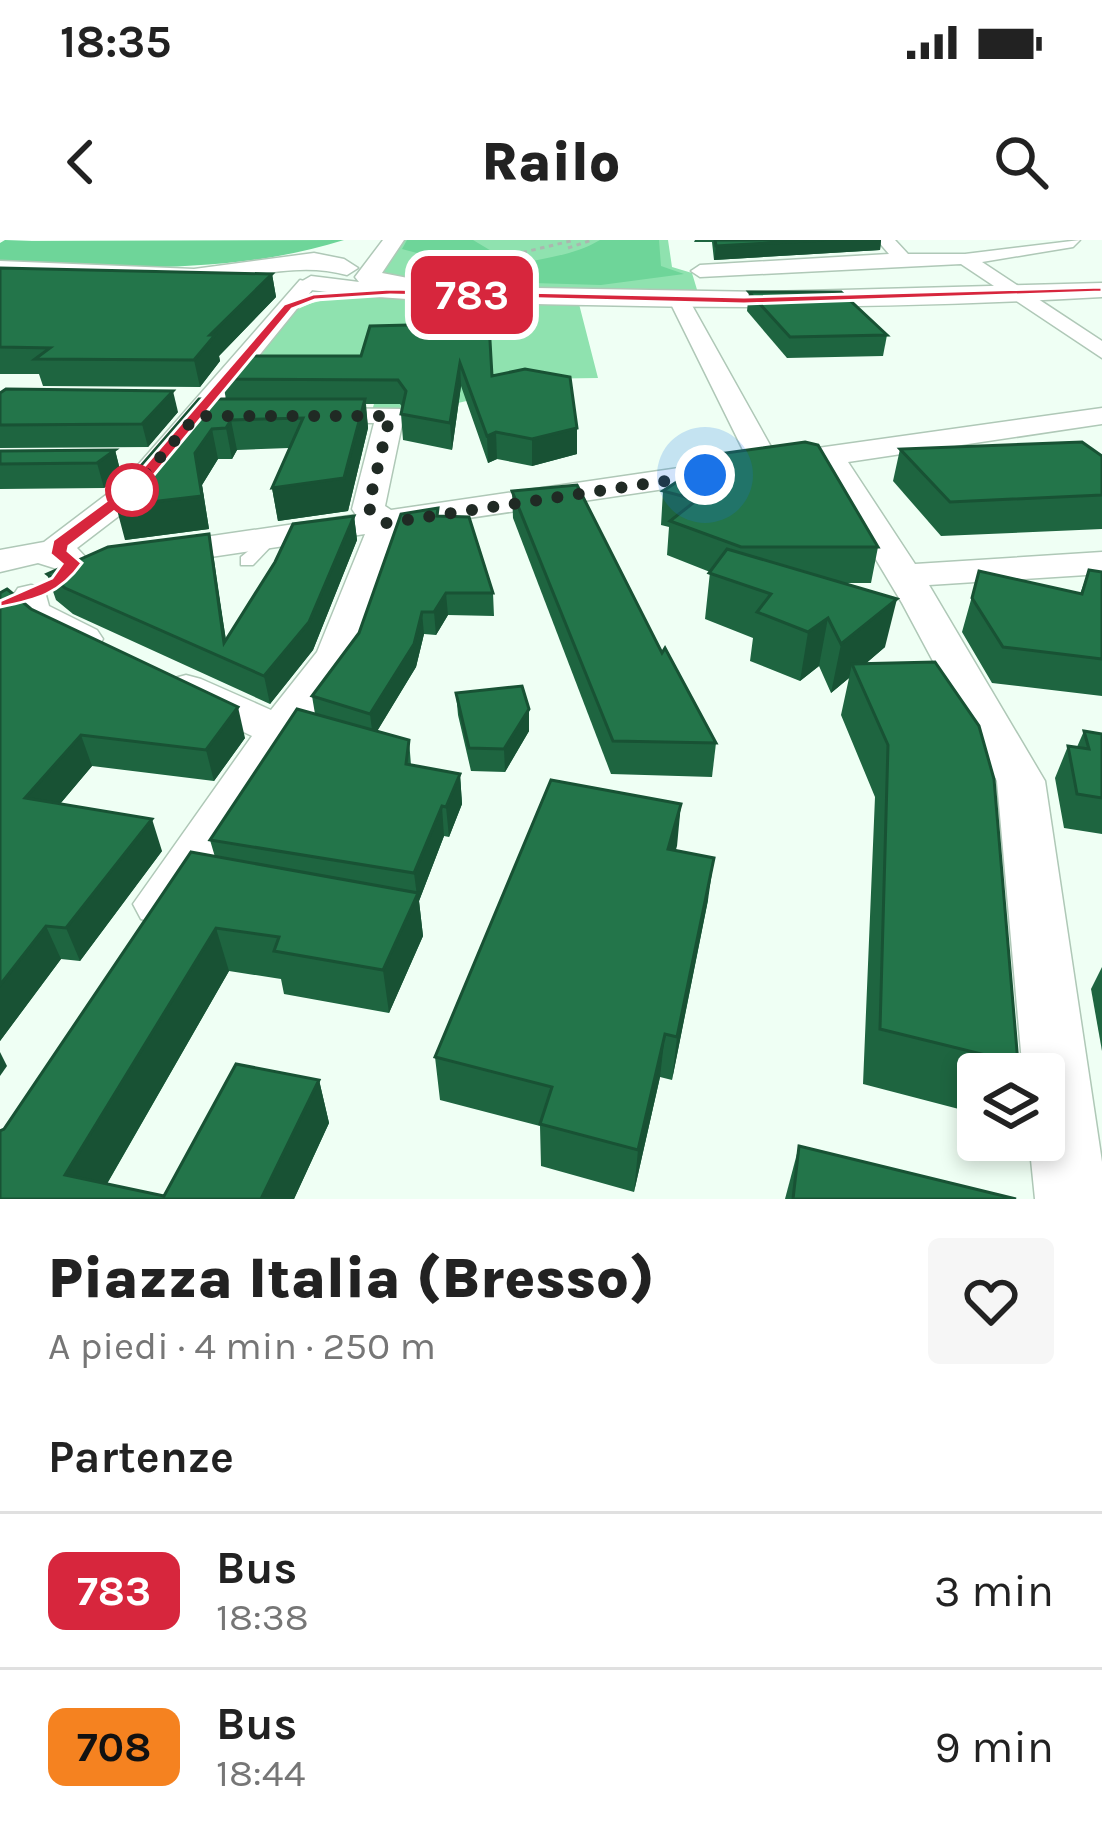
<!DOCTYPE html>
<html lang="it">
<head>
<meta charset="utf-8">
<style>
  body { margin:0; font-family:Karla,sans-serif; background:#f6f6f6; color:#222; height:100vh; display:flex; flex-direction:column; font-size:45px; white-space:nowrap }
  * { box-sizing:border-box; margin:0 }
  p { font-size:39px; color:#767676 }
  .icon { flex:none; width:66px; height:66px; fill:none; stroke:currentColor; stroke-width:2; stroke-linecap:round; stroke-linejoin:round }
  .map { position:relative; height:959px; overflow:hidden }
  .panel { display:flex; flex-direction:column; background:#fff; flex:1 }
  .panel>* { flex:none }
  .badge { padding:0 24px; border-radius:18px; font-size:42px; line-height:78px }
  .controls { position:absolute; left:957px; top:813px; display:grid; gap:24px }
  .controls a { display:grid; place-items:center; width:108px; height:108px; border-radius:12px; background:#fff; box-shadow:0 6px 18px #0003; font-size:60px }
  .you { position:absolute; width:60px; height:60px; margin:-30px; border:9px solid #fff; border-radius:50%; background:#1a73e8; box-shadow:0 0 0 18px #1a73e833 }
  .map>.badge { position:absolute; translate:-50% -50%; box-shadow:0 0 0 6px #fff }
  h2 { padding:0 48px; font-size:45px; line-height:108px }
  .round { display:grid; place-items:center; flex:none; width:126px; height:126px; border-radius:12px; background:#f6f6f6 }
  .headline { display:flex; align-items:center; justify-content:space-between; height:204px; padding:0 48px }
  h1 { font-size:57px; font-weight:800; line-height:90px }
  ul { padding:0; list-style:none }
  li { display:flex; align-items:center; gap:36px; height:156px; padding:0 48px; border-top:3px solid #e0e0e0 }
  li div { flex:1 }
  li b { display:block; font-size:45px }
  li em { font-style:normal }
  li .badge { min-width:132px; font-weight:700; text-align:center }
  .status { display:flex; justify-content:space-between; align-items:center; height:84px; padding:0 60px; background:#fff; direction:ltr }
  .status svg { height:33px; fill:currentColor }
  header { display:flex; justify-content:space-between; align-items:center; height:156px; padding:0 48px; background:#fff; font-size:54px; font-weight:800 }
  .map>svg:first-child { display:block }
  .green { fill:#8fe2af }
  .forest { fill:#6ed599 }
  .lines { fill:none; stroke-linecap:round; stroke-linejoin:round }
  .service-casing { stroke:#afc8b7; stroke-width:3 }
  .minor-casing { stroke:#afc8b7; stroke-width:3 }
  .tertiary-casing { stroke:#afc8b7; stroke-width:3 }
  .path { stroke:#aab8af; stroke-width:3; stroke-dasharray:4.5 4.5; stroke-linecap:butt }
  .service { fill:#fff; fill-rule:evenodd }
  .minor { fill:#fff; fill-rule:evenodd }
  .tertiary { fill:#fff; fill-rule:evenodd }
  .wall { fill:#1e6540 }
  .shaded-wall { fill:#185234 }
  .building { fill:#23754a; stroke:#185234; stroke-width:3 }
  .line { fill:#d7263d; stroke:#fff; stroke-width:3 }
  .walk { stroke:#202a24; stroke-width:12; stroke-dasharray:0 21.6 }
  .stop-dot { fill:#fff; stroke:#d7263d; stroke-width:6 }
</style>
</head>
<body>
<div class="status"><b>18:35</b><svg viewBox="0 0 49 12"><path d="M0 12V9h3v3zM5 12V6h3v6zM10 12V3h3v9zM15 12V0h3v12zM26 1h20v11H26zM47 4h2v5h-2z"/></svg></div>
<header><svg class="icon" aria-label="back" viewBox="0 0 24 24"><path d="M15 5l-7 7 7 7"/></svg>Railo<svg class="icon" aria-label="search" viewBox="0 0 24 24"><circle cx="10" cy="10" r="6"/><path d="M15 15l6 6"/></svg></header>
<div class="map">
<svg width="1102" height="959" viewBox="0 0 1102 959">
  <rect width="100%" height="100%" fill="#effff4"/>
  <g class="green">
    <path d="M 401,0 L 668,0 L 672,27 L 692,33 L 698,53 L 412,43 L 373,37 Z"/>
    <path d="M 363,56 L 579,64 L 598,138 L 529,139 L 523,148 L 410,174 L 372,171 L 381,139 L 242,136 C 287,77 283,60 363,56 Z"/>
  </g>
  <g class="forest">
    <path d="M 5,0 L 32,1 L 344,0 C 233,35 115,28 0,24 L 0,3 Z"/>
    <path d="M 407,0 L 473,0 L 498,15 C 472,27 430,17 402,9 Z"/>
    <path d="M 600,0 L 659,0 L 661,26 L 684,34 L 601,45 L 471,41 C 509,17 560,24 600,0 Z"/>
  </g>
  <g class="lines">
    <defs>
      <path id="service" d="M 269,294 L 275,296 L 275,302 L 253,325 L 241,325 L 241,317 Z"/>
      <g id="minor">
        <path d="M 877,0 L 895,0 L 908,14 L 965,14 L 1080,0 L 1073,7 L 982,22 L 1102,101 L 1102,118 L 961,24 L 700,37 L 691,31 L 700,25 L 889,14 Z"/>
        <path d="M 300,40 L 317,44 L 145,256 L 77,308 L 91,323 L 86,331 L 73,334 L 38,323 L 0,332 L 0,310 L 44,302 L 123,242 Z"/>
        <path d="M 679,54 L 689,60 L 775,214 L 1102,168 L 1102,184 L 848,222 L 915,324 L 1102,312 L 1102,334 L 929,345 L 1045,541 L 1102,922 L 1102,959 L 1035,959 L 1029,900 L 1044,900 L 1044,834 L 1023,834 L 997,541 L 902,363 L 820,226 L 401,288 L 358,414 L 181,679 L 161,685 L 141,679 L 133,664 L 252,496 L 171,457 L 164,448 L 171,439 L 186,435 L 201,439 L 271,470 L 317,412 L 365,294 L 150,326 L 137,323 L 132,315 L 137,307 L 356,275 L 352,269 L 374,183 L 297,182 L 293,176 L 297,170 L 307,168 L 400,169 L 404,175 L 385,266 L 391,270 L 747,218 L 669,60 Z"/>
        <path d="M 31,345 L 44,348 L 49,366 L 97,390 L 103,399 L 97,408 C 65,416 26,389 8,363 L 18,348 Z"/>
      </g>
      <g id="tertiary">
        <path d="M 383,0 L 404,0 L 382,33 L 413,39 L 416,46 L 768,52 L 1102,43 L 1102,57 C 930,67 759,69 587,65 C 494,63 403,62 311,50 L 299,43 L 311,36 L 359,42 L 355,37 Z"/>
        <path d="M 314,13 L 344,19 L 358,28 L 347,35 C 294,20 244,41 189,43 C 126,45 63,38 0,35 L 0,21 L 194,29 Z"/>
      </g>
    </defs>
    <use href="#service" class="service-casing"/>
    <use href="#minor" class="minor-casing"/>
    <use href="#tertiary" class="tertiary-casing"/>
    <g class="path">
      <path d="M 568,8 L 592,0"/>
      <path d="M 470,25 L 575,0"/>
    </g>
    <use href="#service" class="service"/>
    <use href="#minor" class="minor"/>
    <use href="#tertiary" class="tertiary"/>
  </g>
  <g class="wall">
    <path d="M 695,0 L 881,0 L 880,10 L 714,20 L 712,2 L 694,2 Z"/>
    <path d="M 0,28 L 272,34 L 276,57 L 219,116 L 220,121 L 200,147 L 43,146 L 39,134 L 0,134 Z"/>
    <path d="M 749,52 L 887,95 L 883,116 L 787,118 L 747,71 Z"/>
    <path d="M 370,86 L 492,136 L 577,214 L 532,226 L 497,219 L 488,223 L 461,146 L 452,210 L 403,200 L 401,174 L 403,168 L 400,164 L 366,164 L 368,188 L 348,271 L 278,281 L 272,248 L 289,208 L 237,210 L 232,219 L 218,219 L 202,245 L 209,289 L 125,300 L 140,227 L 226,159 L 222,139 L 361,116 Z"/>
    <path d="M 0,153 L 178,172 L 148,207 L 0,208 Z"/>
    <path d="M 900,209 L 1102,216 L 1102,289 L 941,296 L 893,241 Z"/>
    <path d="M 115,210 L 121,234 L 104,248 L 0,249 L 0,211 Z"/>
    <path d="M 512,251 L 716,503 L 712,537 L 611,534 L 513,278 Z"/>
    <path d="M 663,251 L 878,307 L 871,343 L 842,343 L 885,407 L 865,424 L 1018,823 L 1013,834 L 978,834 L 978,874 L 863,844 L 875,557 L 841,475 L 849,438 L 831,453 L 819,426 L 800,441 L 750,421 L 753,398 L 705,379 L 710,332 L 667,315 L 669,287 L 661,285 Z"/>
    <path d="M 354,276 L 357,300 L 313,410 L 270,464 L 73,374 L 56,360 L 47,334 L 209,294 L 226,400 Z"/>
    <path d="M 439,276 L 493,353 L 494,376 L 448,375 L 436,395 L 424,394 L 416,427 L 377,491 L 409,500 L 411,525 L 460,534 L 462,564 L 449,597 L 444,596 L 419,661 L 423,696 L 389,773 L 284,754 L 281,739 L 229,731 L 107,944 L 164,956 L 319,840 L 329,883 L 294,959 L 0,959 L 4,889 L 215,617 L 210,600 L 315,474 L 312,456 L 359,393 Z"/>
    <path d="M 1089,330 L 1102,332 L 1102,456 L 992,443 L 962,392 L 979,331 L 1080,354 Z"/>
    <path d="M 0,353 L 245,498 L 214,541 L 92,526 L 60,564 L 162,611 L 80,721 L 61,719 L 0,801 Z"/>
    <path d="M 456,453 L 529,491 L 505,532 L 471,531 L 458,475 Z"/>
    <path d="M 1084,491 L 1102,494 L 1102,594 L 1064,588 L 1055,538 L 1068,506 L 1077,507 Z"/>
    <path d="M 681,564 L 675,610 L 708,660 L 672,840 L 660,837 L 634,952 L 541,926 L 540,886 L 440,860 L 435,817 Z"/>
    <path d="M 1102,727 L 1102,811 L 1091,749 Z"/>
    <path d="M 799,906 L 1016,959 L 785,959 Z"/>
  </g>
  <g class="shaded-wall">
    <path d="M 825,0 L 881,0 L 880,10 L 714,20 L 716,6 Z"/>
    <path d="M 272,34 L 276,57 L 219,116 L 220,121 L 200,147 L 194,120 L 210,95 Z"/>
    <path d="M 460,123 L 461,146 L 452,210 L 450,183 Z"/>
    <path d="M 173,151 L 178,172 L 148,207 L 142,184 Z"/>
    <path d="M 365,159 L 368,188 L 348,271 L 278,281 L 272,248 Z"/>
    <path d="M 231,180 L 237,210 L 232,219 L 226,188 Z"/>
    <path d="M 577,188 L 577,214 L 532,226 L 532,199 Z"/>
    <path d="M 212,189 L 218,219 L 202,245 L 209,289 L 125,300 L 116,266 L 195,213 Z"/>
    <path d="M 496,192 L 497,219 L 488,223 L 487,196 Z"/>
    <path d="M 115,210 L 121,234 L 104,248 L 97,223 Z"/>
    <path d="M 354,276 L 357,300 L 313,410 L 270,464 L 264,436 Z"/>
    <path d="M 209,294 L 214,320 L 229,421 L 224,403 Z"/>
    <path d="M 446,353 L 448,375 L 436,395 L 434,372 Z"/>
    <path d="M 897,359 L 885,407 L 856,432 L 852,424 L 849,438 L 831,453 L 841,404 Z"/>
    <path d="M 422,372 L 424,394 L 416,427 L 373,498 L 370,474 Z"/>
    <path d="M 828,378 L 819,426 L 800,441 L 808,392 Z"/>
    <path d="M 238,467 L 245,498 L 214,541 L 206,510 Z"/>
    <path d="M 529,469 L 529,491 L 505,532 L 504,509 Z"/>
    <path d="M 81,495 L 92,526 L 38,590 L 25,558 Z"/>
    <path d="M 460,534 L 462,564 L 449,597 L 446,567 Z"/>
    <path d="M 681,564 L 677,606 L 664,651 L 668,609 Z"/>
    <path d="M 442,566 L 444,596 L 419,661 L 423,696 L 389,773 L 383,730 L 417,656 L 414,633 Z"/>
    <path d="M 152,579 L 162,611 L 80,721 L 66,688 Z"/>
    <path d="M 714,618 L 708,660 L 672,840 L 677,797 Z"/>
    <path d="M 46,686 L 61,719 L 0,801 L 0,745 Z"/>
    <path d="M 216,688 L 229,731 L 98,959 L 65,935 Z"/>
    <path d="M 665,794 L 660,837 L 634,952 L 638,910 Z"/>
    <path d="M 0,812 L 7,826 L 0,836 Z"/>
    <path d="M 319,840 L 329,883 L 294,959 L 261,959 Z"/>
  </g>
  <g class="building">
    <path d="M 715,0 L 825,0 L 716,6 Z"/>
    <path d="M 0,28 L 272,34 L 210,95 L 215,95 L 194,120 L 35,119 L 50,108 L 0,107 Z"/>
    <path d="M 749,52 L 841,52 L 887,95 L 790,97 Z"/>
    <path d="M 489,83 L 492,136 L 525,129 L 570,137 L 577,188 L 532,199 L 496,192 L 487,196 L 460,123 L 450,183 L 401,174 L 406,151 L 398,140 L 222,139 L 242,116 L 361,116 L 370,86 Z"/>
    <path d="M 6,149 L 173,151 L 142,184 L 0,185 L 0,153 Z"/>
    <path d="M 199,159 L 365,159 L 344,238 L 272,248 L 303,178 L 231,180 L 226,188 L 212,189 L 195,213 L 202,256 L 116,266 L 115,246 L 140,227 Z"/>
    <path d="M 805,202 L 818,205 L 878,307 L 741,307 L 670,281 L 697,260 L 663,251 L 695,230 L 710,228 L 711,215 Z"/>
    <path d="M 1082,202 L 1102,216 L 1102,255 L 950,262 L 900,209 Z"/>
    <path d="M 115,210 L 97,223 L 0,224 L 0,211 Z"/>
    <path d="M 577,245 L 662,413 L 665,408 L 716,503 L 613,501 L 512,251 Z"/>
    <path d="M 438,268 L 437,276 L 469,277 L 493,353 L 446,353 L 434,372 L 422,372 L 414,404 L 370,474 L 312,456 L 359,393 L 401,274 Z"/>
    <path d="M 354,276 L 309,382 L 264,436 L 65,348 L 47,334 L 108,307 L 209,294 L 224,403 L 275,322 L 293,284 Z"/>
    <path d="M 727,309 L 897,359 L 841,404 L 828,378 L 808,392 L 757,372 L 771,354 L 709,333 Z"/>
    <path d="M 1089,330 L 1102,332 L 1102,419 L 1003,407 L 972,358 L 979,331 L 1082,354 Z"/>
    <path d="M 7,349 L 31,369 L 238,467 L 206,510 L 81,495 L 25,558 L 152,579 L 66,688 L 46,686 L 0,745 L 0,353 Z"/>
    <path d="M 935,422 L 979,486 L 994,539 L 1018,823 L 880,789 L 888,505 L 852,424 Z"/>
    <path d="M 522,446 L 529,469 L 504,509 L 469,508 L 456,453 Z"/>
    <path d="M 297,469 L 409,500 L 406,524 L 460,534 L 446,567 L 442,566 L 414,633 L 210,600 Z"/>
    <path d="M 1084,491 L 1102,494 L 1102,558 L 1077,554 L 1068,506 L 1089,509 Z"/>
    <path d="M 551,540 L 681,564 L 668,609 L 714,618 L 677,797 L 665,794 L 638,910 L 540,884 L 552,847 L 435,817 Z"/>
    <path d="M 191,612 L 418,653 L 383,730 L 274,711 L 279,697 L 216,688 L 65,935 L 164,956 L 236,824 L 319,840 L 261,959 L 0,959 L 0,891 L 4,889 Z"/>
    <path d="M 799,906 L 1016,959 L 793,959 Z"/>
  </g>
  <path class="line" d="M 1102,47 L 1102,52 L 744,64 L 390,55 L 315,60 L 292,69 L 140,252 L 69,306 L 68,311 L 82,323 C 60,354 36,360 0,367 L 0,361 L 52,338 L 62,324 L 50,314 L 53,300 L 128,245 L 284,64 L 313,54 L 390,49 L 744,57 Z"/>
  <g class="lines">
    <path class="walk" d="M 132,250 L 196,176 L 390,176 L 368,268 L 386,283 L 705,235"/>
  </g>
  <circle class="stop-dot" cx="132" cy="250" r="24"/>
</svg>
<div class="controls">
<a><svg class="icon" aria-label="layers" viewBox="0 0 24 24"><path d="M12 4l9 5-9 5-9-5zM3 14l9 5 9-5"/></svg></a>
</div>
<div class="you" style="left:705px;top:235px"></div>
<b class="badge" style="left:472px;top:55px;background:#d7263d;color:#fff">783</b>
</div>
<section class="panel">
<div class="headline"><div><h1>Piazza Italia (Bresso)</h1><p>A piedi · 4 min · 250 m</p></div><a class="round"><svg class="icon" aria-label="heart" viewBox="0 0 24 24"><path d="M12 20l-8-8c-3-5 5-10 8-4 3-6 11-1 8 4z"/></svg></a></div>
<h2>Partenze</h2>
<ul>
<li><span class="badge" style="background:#d7263d;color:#fff">783</span><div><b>Bus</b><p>18:38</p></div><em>3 min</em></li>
<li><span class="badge" style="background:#f58220;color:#111">708</span><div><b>Bus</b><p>18:44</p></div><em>9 min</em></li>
</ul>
</section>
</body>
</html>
